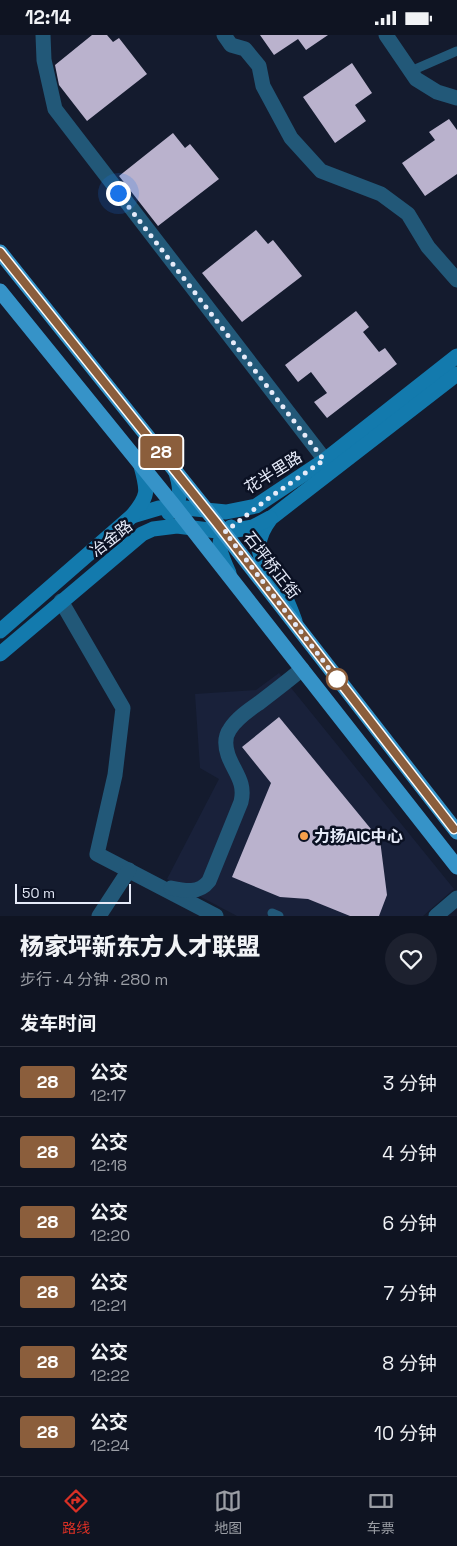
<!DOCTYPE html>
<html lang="zh">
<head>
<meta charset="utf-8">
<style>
  body { margin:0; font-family:"Space Grotesk","Noto Sans SC",sans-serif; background:#1d212f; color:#f1f3f6; height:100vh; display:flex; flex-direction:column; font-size:19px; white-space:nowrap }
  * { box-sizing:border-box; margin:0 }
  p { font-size:16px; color:#9b9ea5 }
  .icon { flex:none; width:28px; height:28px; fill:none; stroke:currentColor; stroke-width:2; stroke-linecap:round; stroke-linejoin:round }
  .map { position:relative; height:881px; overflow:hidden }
  .sheet { display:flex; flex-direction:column; background:#0f1422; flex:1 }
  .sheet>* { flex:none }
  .badge { padding:0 10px; border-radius:4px; font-size:18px; line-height:32px }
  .scale { position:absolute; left:15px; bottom:12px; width:116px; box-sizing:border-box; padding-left:5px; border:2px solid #e6ebf9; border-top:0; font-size:14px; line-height:18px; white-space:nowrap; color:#e6ebf9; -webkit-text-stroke:4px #0b1123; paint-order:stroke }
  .you { position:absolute; width:25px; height:25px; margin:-12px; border:4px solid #fff; border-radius:50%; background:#1a73e8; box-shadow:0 0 0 8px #1a73e833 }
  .map>.badge { position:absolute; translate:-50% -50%; box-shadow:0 0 0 2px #fff }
  h2 { padding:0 20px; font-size:19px; line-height:45px }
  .round { display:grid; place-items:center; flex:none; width:52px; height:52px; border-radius:26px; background:#1d212f }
  .headline { display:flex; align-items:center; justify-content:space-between; height:85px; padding:0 20px }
  h1 { font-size:24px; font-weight:800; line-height:38px }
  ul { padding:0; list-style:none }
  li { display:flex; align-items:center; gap:15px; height:70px; padding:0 20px; border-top:1px solid #2f3340 }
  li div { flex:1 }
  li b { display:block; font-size:19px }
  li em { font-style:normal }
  li .badge { min-width:55px; font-weight:700; text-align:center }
  .status { display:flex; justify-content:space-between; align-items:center; height:35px; padding:0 25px; background:#0f1422; direction:ltr }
  .status svg { height:14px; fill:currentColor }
  .tabs { display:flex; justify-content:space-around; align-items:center; height:70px; border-top:1px solid #2f3340; background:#0f1422; font-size:14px; color:#9b9ea5 }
  .tabs a { display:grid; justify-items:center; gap:2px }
  .tabs .active { color:#d93025 }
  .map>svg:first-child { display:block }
  .built { fill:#19213a }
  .building { fill:#bab2cd }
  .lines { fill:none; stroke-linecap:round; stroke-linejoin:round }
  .lane { stroke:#225878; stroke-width:9 }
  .street { stroke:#225878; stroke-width:15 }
  .secondary { stroke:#137aad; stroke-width:15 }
  .primary { stroke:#3693c8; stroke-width:15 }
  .line-casing { stroke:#fff; stroke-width:11 }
  .line { stroke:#8b5e3c; stroke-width:8 }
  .walk { stroke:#e6ebf9; stroke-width:5; stroke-dasharray:0 9 }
  .stop-dot { fill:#fff; stroke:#8b5e3c; stroke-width:2.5 }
  .poi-dot { fill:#f8a04b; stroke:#0b1123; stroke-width:2 }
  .labels { text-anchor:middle; stroke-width:5; stroke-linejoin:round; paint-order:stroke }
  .street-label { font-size:16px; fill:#e6ebf9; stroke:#0b1123 }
  .poi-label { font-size:16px; font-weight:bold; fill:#e6ebf9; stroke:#0b1123; text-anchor:start }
</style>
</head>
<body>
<div class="status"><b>12:14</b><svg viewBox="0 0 49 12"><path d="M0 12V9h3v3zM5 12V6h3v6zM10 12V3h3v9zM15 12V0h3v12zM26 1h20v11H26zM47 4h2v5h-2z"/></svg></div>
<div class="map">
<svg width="457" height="881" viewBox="0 0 457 881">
  <rect width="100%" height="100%" fill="#141b2e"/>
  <path class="built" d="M 279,638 L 454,854 L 423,881 L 237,881 L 167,844 L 219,744 L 200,733 L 195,659 L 256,655 Z"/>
  <g class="building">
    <path d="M 92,0 L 107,0 L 113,7 L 119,3 L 147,39 L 87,86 L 59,50 L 55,30 Z"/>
    <path d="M 260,0 L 328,0 L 306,15 L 298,4 L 274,20 Z"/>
    <path d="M 352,28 L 372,58 L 355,70 L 366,86 L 335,108 L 303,62 Z"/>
    <path d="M 449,84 L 457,95 L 457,139 L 425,161 L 402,128 L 435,105 L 429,97 Z"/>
    <path d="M 173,98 L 185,113 L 190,109 L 219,144 L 158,191 L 119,141 Z"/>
    <path d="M 256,195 L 268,209 L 273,205 L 302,241 L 242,287 L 202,238 Z"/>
    <path d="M 356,276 L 369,292 L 363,297 L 379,317 L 385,313 L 397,329 L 327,383 L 314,367 L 327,358 L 311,337 L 298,347 L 285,330 Z"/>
    <path d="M 279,682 L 380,805 L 387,860 L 379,881 L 350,881 L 308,864 L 280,862 L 232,842 L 271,748 L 242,712 Z"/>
  </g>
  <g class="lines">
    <g class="lane">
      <path d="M 411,36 L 457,16"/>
      <path d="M 272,878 L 279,881"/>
    </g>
    <g class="street">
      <path d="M 43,0 L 44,25 L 55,74 L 325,425"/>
      <path d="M 224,0 L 231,10 L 245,14 L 259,31 L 263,51 L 291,103 L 321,136 L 381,159 L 408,179 L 428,212 L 457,245"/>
      <path d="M 386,0 L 416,44 L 437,57 L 457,63"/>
      <path d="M 61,566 L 123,673 L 115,740 L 97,819 L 216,881"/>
      <path d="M 171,853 C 185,856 199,859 209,846 L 241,767 C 246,747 234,737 228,720 C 225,711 225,701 230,694 C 237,683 249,675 259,668 C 273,657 288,646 302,634"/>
      <path d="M 99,881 L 129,835"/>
      <path d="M 436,881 L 457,863"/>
    </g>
    <g class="secondary">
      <path d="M 169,478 C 183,466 181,452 175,435"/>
      <path d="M 132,481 L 159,473 L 175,472 L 226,477 L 256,471 L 325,425 L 457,321"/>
      <path d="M 229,538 C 221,519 212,507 231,492"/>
      <path d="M 295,586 C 291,576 288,566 282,556 C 265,528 246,516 271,483 L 457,339"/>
      <path d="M 0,596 L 132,481 C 149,461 148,456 141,431"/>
      <path d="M 0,619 L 142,499 L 153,494 L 177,491 L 225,497 L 253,492 L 270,483"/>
    </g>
    <g class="primary">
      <path d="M 0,217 L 208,477 L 457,797"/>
      <path d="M 0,256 L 175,472 L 457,832"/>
    </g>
  </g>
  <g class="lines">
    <defs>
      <path id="line" d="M 0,217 L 216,487 L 454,794"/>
    </defs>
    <use href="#line" class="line-casing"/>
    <use href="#line" class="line"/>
    <path class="walk" d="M 118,158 L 324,425 L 266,465 L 225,497 L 337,644"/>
  </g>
  <circle class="stop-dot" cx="337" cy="644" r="10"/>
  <circle class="poi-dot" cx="304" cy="801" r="5"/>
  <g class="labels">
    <g class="street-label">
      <text transform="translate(273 437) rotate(-32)" y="6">花半里路</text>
      <text transform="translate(111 503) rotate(-38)" y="6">冶金路</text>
      <text transform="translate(272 530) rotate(52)" y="6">石坪桥正街</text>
    </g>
    <g class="poi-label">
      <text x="314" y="807">力扬AIC中心</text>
    </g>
  </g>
</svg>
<div class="scale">50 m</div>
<div class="you" style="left:118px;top:158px"></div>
<b class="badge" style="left:161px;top:417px;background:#8b5e3c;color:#fff">28</b>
</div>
<section class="sheet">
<div class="headline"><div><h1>杨家坪新东方人才联盟</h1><p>步行 · 4 分钟 · 280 m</p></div><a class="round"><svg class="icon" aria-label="heart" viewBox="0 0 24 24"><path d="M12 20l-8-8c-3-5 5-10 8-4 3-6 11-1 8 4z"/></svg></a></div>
<h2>发车时间</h2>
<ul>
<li><span class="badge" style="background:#8b5e3c;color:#fff">28</span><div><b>公交</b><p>12:17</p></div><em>3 分钟</em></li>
<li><span class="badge" style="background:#8b5e3c;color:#fff">28</span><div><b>公交</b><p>12:18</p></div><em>4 分钟</em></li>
<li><span class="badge" style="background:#8b5e3c;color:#fff">28</span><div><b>公交</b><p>12:20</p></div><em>6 分钟</em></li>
<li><span class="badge" style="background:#8b5e3c;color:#fff">28</span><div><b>公交</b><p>12:21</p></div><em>7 分钟</em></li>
<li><span class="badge" style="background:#8b5e3c;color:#fff">28</span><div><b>公交</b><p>12:22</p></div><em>8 分钟</em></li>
<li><span class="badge" style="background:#8b5e3c;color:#fff">28</span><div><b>公交</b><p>12:24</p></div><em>10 分钟</em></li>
</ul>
</section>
<nav class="tabs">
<a class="active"><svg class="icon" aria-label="directions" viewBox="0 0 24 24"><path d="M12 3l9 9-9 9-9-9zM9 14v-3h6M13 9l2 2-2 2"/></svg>路线</a>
<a><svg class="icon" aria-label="map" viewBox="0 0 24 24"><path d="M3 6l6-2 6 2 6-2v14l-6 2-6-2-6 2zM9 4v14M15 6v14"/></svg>地图</a>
<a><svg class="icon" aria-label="tickets" viewBox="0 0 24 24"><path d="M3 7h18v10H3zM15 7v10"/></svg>车票</a>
</nav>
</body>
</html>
